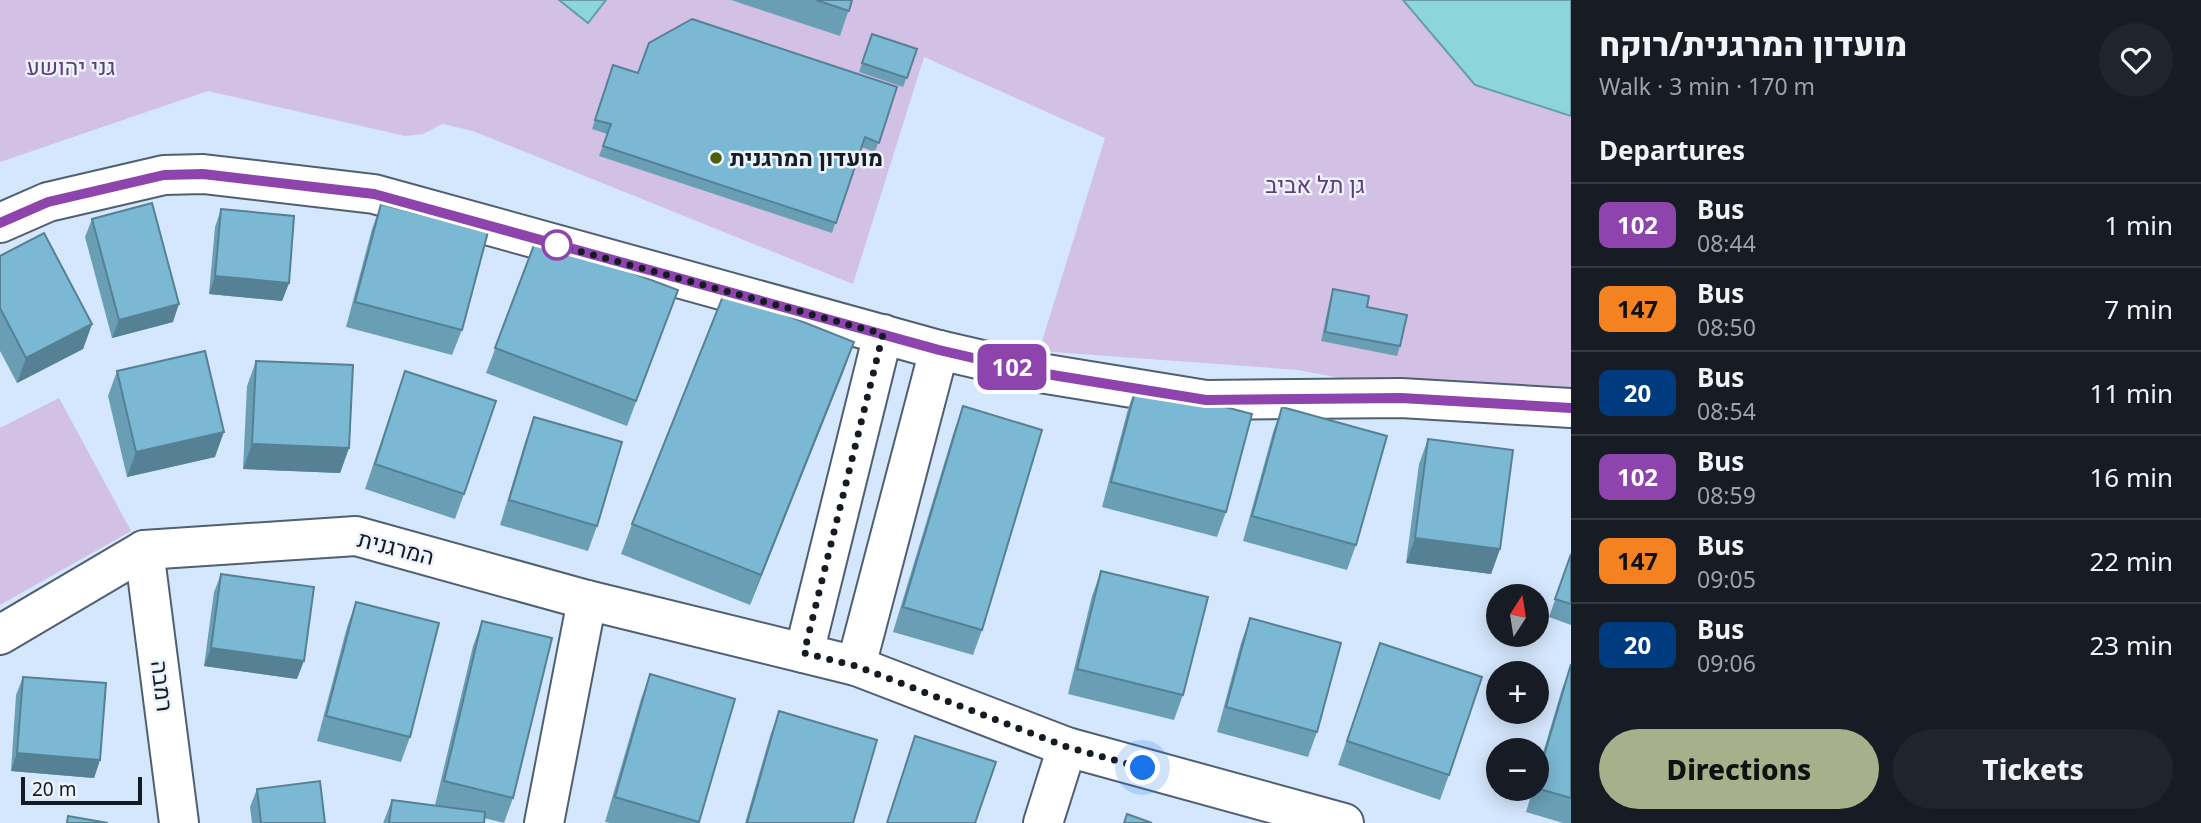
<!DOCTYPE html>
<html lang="en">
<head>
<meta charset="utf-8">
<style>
  body { margin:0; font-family:"Noto Sans",Heebo,sans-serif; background:#20242c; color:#f1f3f6; height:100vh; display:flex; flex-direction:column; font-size:26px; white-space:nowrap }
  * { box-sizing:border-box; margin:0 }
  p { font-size:23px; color:#9ea1a6 }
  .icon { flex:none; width:38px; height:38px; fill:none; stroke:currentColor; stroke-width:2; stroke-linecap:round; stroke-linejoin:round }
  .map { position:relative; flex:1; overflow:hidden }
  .details { display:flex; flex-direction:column; background:#171b24; width:630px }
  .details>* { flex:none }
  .badge { padding:0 14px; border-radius:10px; font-size:24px; line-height:46px }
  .needle { width:46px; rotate:12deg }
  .tools { position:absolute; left:1486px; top:584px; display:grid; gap:14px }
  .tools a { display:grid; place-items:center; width:63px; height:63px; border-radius:50%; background:#171b24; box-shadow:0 4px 18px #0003; font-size:35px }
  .scale { position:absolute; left:21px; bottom:18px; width:121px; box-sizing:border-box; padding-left:7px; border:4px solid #141b22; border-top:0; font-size:19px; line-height:24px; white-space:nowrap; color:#141b22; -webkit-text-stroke:5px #ecf3fc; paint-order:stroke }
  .you { position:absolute; width:35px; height:35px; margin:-18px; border:5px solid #fff; border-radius:50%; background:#1a73e8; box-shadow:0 0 0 10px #1a73e833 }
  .map>.badge { position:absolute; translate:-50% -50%; box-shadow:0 0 0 4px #fff }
  h2 { padding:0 28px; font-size:26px; line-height:63px }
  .round { display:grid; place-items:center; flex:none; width:74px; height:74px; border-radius:37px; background:#20242c }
  .summary { display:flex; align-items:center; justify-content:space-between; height:119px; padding:0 28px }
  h1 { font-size:33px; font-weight:800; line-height:52px }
  .cta { display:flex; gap:14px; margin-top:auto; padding:14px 28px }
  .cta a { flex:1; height:80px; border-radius:42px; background:#a6b08a; color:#111; font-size:28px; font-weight:800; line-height:80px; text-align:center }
  .cta a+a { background:#20242c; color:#f1f3f6 }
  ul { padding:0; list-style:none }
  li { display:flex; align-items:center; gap:21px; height:84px; padding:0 28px; border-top:2px solid #363941 }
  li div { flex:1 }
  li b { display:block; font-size:26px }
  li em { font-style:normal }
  li .badge { min-width:77px; font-weight:700; text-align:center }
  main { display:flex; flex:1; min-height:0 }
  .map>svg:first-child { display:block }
  .green { fill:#d2c0e5 }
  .water { fill:#8cd5db; stroke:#689da4; stroke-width:2 }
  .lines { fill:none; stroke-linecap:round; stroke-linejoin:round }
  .minor-casing { stroke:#505f72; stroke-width:42 }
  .minor { stroke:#fff; stroke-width:38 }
  .wall { fill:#6a9eb5 }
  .shaded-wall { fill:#568194 }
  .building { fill:#7bb8d3; stroke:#568194; stroke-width:2 }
  .line-casing { stroke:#fff; stroke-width:16 }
  .line { stroke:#8e44ad; stroke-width:10 }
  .walk { stroke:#141b22; stroke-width:7; stroke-dasharray:0 12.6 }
  .poi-dot { fill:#4a5f06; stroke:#ecf3fc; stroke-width:2.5 }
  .stop-dot { fill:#fff; stroke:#8e44ad; stroke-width:3.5 }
  .labels { text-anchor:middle; stroke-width:5; stroke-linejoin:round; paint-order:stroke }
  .park-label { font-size:23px; fill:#5d3d7a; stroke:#ecf3fc }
  .poi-label { font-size:23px; font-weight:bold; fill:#141b22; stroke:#ecf3fc; text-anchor:start }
  .street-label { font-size:23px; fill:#141b22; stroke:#ecf3fc }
</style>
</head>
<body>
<main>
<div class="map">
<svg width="1571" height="823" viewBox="0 0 1571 823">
  <rect width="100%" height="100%" fill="#d5e7fd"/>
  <g class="green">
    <path d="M 0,0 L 1403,0 L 1475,85 L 1571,116 L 1571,387 L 1408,391 L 1298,370 L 1039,351 L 1105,138 L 924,57 L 853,284 L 473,131 L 442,124 L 423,134 L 405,136 L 208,91 L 0,162 Z"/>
    <path d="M 59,398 L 131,531 L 0,605 L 0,428 Z"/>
  </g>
  <g class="water">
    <path d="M 559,0 L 606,0 L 588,23 Z"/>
    <path d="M 1403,0 L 1571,0 L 1571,116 L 1475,85 Z"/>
  </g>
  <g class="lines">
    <defs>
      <g id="minor">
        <path d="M 0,223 L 48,202 L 164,175 L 203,174 L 374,194 L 939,350 L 1034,372 L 1206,400 L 1401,398 L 1571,408"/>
        <path d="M 144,550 L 179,823"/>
        <path d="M 0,635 L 144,550 L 356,536 L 587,600 L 856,666 L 1067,747 L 1344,823"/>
        <path d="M 804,653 L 883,334"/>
        <path d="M 856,666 L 939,350"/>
        <path d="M 544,823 L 587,600"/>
        <path d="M 1043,823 L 1067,747"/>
      </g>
    </defs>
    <use href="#minor" class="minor-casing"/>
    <use href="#minor" class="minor"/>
  </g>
  <g class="wall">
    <path d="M 731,0 L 852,0 L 840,36 Z"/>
    <path d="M 872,34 L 917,49 L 903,87 L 859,72 Z"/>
    <path d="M 613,65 L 638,73 L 897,87 L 875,152 L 861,147 L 832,233 L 599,156 L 607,134 L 592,129 Z"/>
    <path d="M 381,204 L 462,330 L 452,355 L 346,327 L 372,229 Z"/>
    <path d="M 221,209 L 289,283 L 282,301 L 209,294 L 215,227 Z"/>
    <path d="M 92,219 L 173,322 L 112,338 L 85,237 Z"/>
    <path d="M 537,237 L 678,290 L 627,426 L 486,373 Z"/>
    <path d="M 0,256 L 92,324 L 83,349 L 17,383 L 0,351 Z"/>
    <path d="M 1333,289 L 1400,346 L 1397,356 L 1321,341 L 1330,299 Z"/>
    <path d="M 854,342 L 750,605 L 621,554 L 632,524 Z"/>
    <path d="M 256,361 L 349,448 L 340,473 L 243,469 L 247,386 Z"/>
    <path d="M 117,371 L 215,457 L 127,477 L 108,396 Z"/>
    <path d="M 405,371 L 464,494 L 455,519 L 365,489 Z"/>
    <path d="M 1137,384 L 1226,512 L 1217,537 L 1102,507 L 1128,409 Z"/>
    <path d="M 963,406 L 982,630 L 973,655 L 893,632 L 954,431 Z"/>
    <path d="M 1282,407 L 1356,545 L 1347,570 L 1243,541 L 1273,432 Z"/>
    <path d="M 534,417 L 597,526 L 588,551 L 500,525 L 525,442 Z"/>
    <path d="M 1428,439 L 1500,549 L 1491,574 L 1406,563 L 1419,464 Z"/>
    <path d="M 1571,554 L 1571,625 L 1549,617 Z"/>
    <path d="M 1101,571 L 1183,695 L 1174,720 L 1068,694 L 1092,596 Z"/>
    <path d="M 221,574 L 297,679 L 204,666 L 214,592 Z"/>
    <path d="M 356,602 L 410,737 L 401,762 L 317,741 L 347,627 Z"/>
    <path d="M 1250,618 L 1317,732 L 1308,757 L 1217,732 L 1241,643 Z"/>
    <path d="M 482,621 L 513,798 L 504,823 L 484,818 L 484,823 L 383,823 L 392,800 L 435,805 L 473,646 Z"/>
    <path d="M 1380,643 L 1449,775 L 1440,800 L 1338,765 Z"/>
    <path d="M 1571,664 L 1571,823 L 1563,823 L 1526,812 L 1533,789 L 1536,789 L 1536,776 L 1562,689 Z"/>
    <path d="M 650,674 L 735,699 L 699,823 L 610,823 L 605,822 L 641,699 Z"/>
    <path d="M 23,677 L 100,760 L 94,778 L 11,771 L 16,695 Z"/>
    <path d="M 779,711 L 853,823 L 745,823 L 770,736 Z"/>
    <path d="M 257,789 L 325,823 L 252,823 L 250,807 Z"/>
  </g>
  <g class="shaded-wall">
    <path d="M 215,276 L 289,283 L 282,301 L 209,294 Z"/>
    <path d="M 179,304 L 173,322 L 112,338 L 119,320 Z"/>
    <path d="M 92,324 L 83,349 L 17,383 L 26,358 Z"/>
    <path d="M 854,342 L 843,373 L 750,605 L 761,575 Z"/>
    <path d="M 224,432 L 215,457 L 127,477 L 136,452 Z"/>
    <path d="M 252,444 L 349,448 L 340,473 L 243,469 Z"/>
    <path d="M 1415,538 L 1500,549 L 1491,574 L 1406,563 Z"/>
    <path d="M 211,648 L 304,661 L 297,679 L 204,666 Z"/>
    <path d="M 17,753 L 100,760 L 94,778 L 11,771 Z"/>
  </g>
  <g class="building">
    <path d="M 816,0 L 852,0 L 849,11 Z"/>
    <path d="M 692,19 L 897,87 L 879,143 L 865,137 L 836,223 L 603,146 L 611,124 L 595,120 L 613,65 L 638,73 L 649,43 Z"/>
    <path d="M 872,34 L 917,49 L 907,78 L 862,63 Z"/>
    <path d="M 152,203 L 179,304 L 119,320 L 92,219 Z"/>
    <path d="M 381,204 L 488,232 L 462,330 L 355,302 Z"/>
    <path d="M 221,209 L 294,216 L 289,283 L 215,276 Z"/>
    <path d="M 44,233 L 92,324 L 26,358 L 0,308 L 0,256 Z"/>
    <path d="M 537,237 L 678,290 L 636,401 L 495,348 Z"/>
    <path d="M 1333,289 L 1369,296 L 1367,307 L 1407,315 L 1400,346 L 1325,332 Z"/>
    <path d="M 725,291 L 854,342 L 761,575 L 632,524 Z"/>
    <path d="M 205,351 L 224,432 L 136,452 L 117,371 Z"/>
    <path d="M 256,361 L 353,365 L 349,448 L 252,444 Z"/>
    <path d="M 405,371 L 496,401 L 464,494 L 375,464 Z"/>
    <path d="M 1137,384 L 1252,414 L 1226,512 L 1111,482 Z"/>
    <path d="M 963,406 L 1042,430 L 982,630 L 903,607 Z"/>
    <path d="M 1282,407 L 1387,436 L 1356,545 L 1252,516 Z"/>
    <path d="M 534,417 L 622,442 L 597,526 L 509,500 Z"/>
    <path d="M 1428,439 L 1513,450 L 1500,549 L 1415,538 Z"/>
    <path d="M 1571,554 L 1571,604 L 1555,599 Z"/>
    <path d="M 1101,571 L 1208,597 L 1183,695 L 1077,669 Z"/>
    <path d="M 221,574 L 314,587 L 304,661 L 211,648 Z"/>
    <path d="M 356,602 L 439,623 L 410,737 L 326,716 Z"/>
    <path d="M 1250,618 L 1341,643 L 1317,732 L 1226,707 Z"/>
    <path d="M 482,621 L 552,638 L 513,798 L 444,781 Z"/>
    <path d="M 1380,643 L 1482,677 L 1449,775 L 1347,741 Z"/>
    <path d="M 1571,664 L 1571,798 L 1536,788 L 1536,783 Z"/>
    <path d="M 650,674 L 735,699 L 699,822 L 615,797 Z"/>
    <path d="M 23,677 L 106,683 L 100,760 L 17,753 Z"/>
    <path d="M 779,711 L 877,740 L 853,823 L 747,823 Z"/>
    <path d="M 915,736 L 996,762 L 975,823 L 887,823 Z"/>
    <path d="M 320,781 L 325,823 L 261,823 L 257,789 Z"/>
    <path d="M 392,800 L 485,812 L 484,823 L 389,823 Z"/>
    <path d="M 1127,814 L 1152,823 L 1124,823 Z"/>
    <path d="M 68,816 L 108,823 L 67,823 Z"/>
  </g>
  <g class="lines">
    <defs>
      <path id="line" d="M 0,223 L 48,202 L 164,175 L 203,174 L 374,194 L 939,350 L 1034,372 L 1206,400 L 1401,398 L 1571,408"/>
    </defs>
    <use href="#line" class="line-casing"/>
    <use href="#line" class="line"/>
    <path class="walk" d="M 557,245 L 883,334 L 804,653 L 856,666 L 1067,747 L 1143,768"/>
  </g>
  <circle class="poi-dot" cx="716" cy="158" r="7"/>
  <circle class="stop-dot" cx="557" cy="245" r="14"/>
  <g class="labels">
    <g class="park-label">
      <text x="71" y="75">גני יהושע</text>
      <text x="1315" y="193">גן תל אביב</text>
    </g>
    <g class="poi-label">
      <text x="730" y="166">מועדון המרגנית</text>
    </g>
    <g class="street-label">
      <text transform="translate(396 548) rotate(14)" y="8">המרגנית</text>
      <text transform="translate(162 686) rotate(83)" y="8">רמבה</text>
    </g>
  </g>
</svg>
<div class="tools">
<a><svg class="needle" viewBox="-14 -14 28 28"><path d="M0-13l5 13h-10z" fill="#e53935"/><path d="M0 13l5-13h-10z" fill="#9ea1a6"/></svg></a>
<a>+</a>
<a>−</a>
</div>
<div class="scale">20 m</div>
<div class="you" style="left:1143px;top:768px"></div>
<b class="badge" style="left:1012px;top:367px;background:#8e44ad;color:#fff">102</b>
</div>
<section class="details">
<div class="summary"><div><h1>מועדון המרגנית/רוקח</h1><p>Walk · 3 min · 170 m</p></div><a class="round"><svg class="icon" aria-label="heart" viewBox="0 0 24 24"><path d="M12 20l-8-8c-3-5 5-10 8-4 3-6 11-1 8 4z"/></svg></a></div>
<h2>Departures</h2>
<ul>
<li><span class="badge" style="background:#8e44ad;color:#fff">102</span><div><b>Bus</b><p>08:44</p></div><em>1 min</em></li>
<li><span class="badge" style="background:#f58220;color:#111">147</span><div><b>Bus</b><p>08:50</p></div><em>7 min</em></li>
<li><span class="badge" style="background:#003b80;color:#fff">20</span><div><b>Bus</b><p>08:54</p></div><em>11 min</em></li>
<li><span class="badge" style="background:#8e44ad;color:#fff">102</span><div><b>Bus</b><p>08:59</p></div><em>16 min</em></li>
<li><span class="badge" style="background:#f58220;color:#111">147</span><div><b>Bus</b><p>09:05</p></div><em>22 min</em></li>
<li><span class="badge" style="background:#003b80;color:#fff">20</span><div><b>Bus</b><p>09:06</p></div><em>23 min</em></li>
</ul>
<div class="cta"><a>Directions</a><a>Tickets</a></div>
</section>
</main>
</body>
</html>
